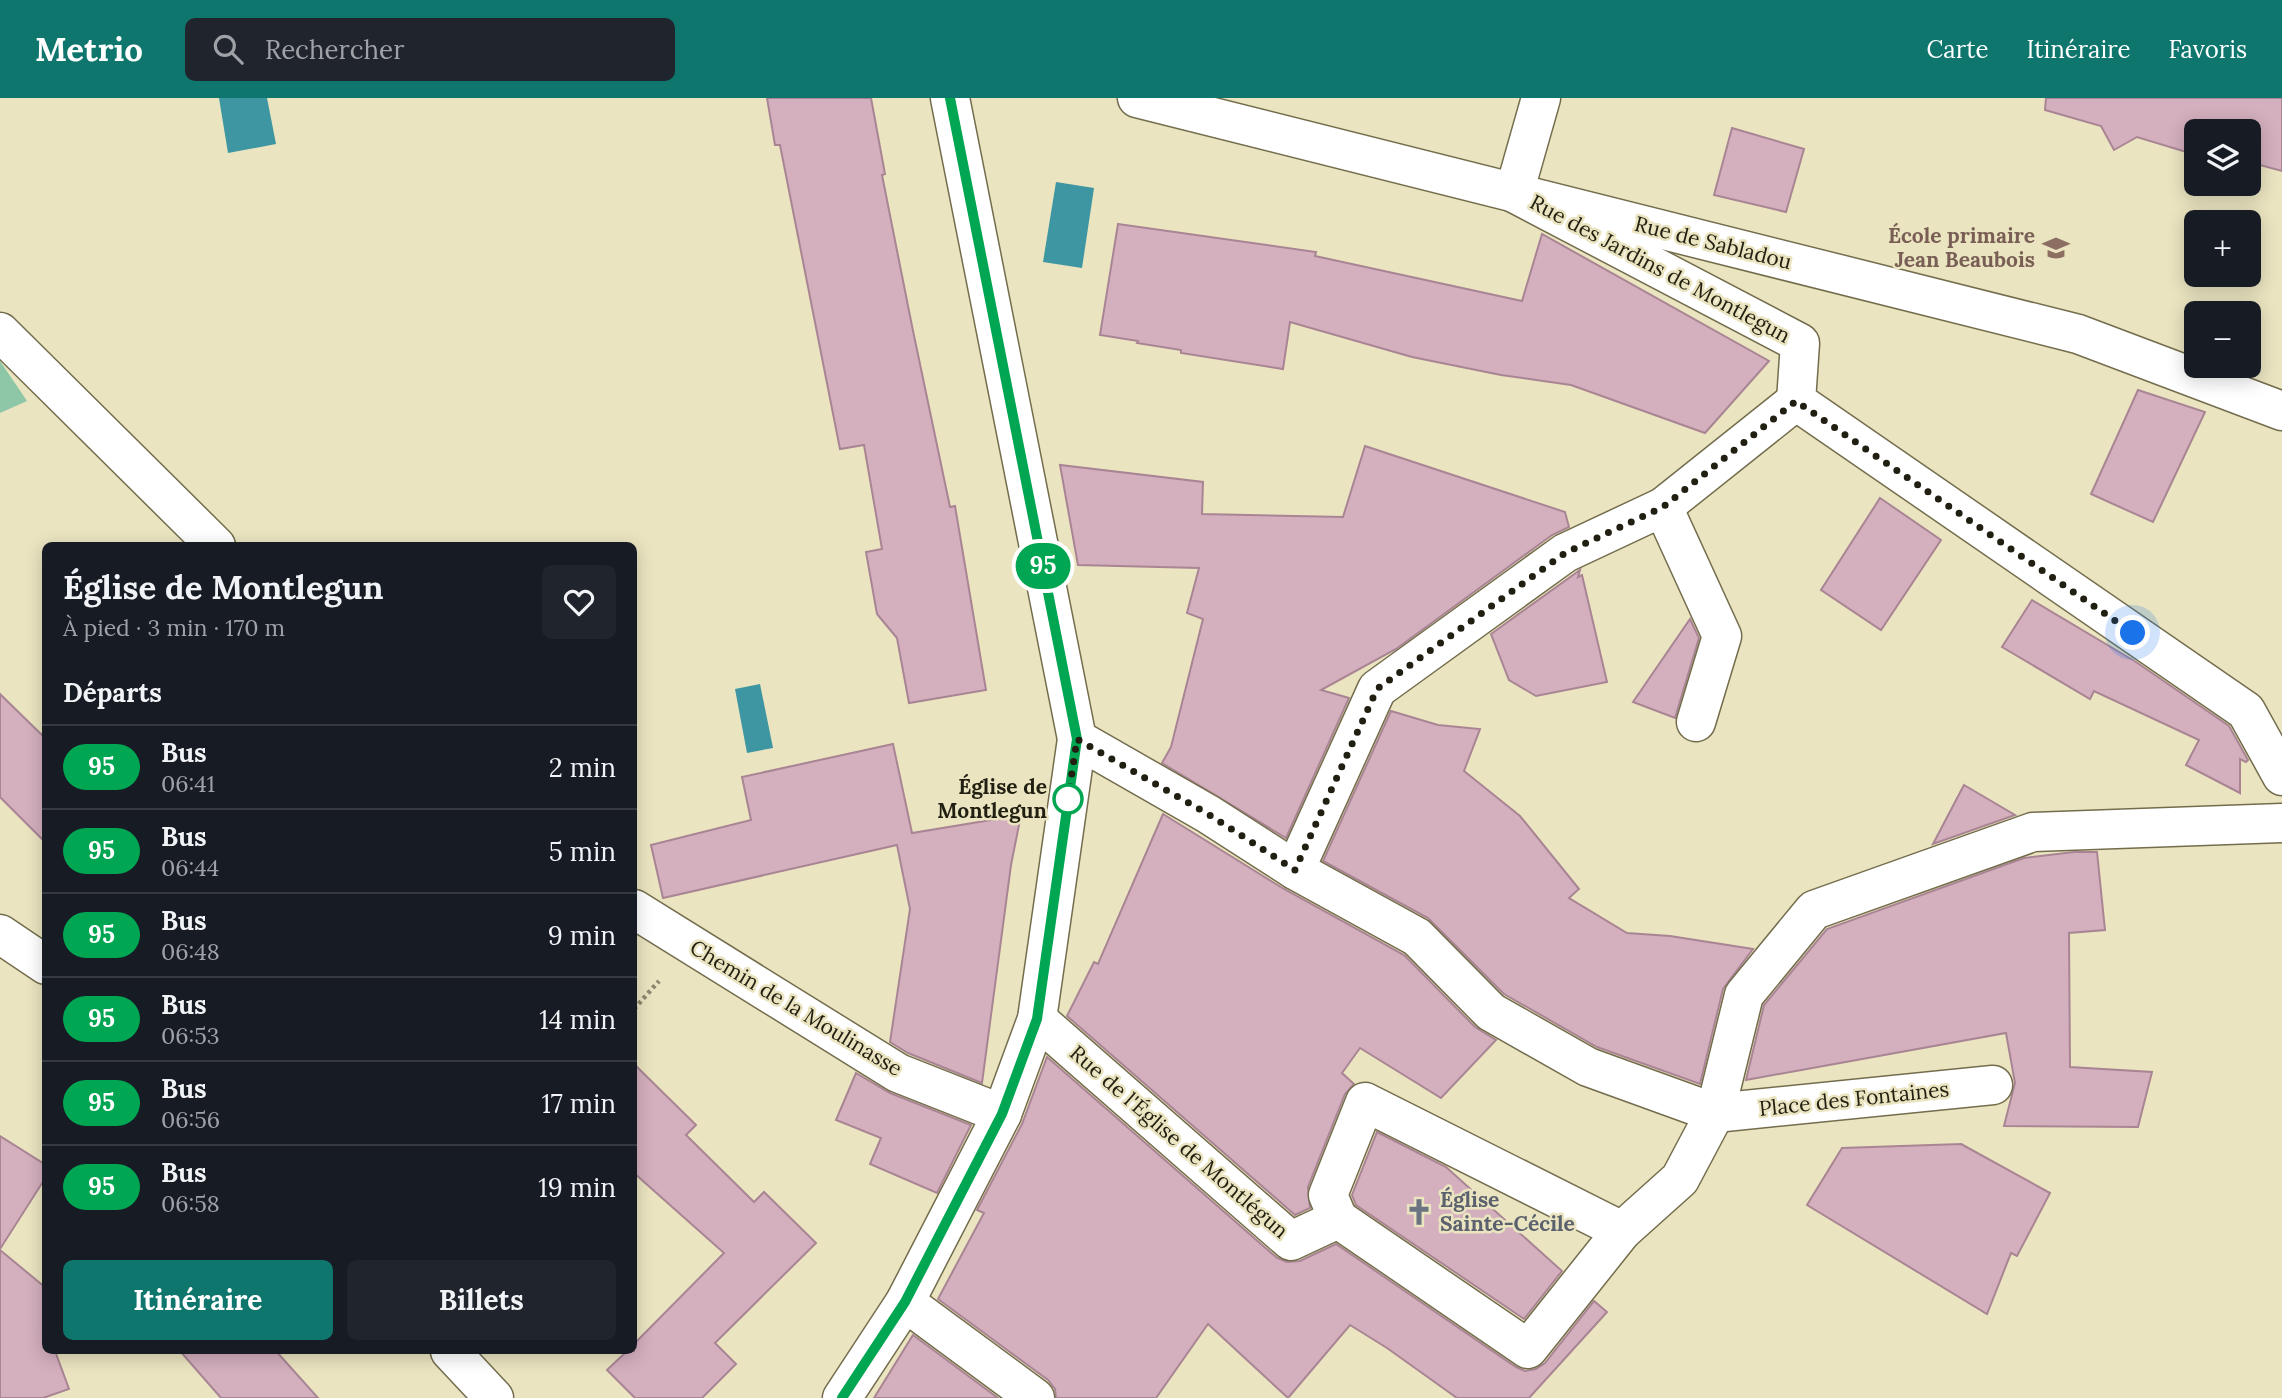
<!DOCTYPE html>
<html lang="fr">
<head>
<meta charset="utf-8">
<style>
  body { margin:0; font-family:Lora,serif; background:#20242c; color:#f1f3f6; height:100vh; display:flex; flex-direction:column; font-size:26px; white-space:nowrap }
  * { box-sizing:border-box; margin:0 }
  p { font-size:23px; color:#9ea1a6 }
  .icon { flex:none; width:38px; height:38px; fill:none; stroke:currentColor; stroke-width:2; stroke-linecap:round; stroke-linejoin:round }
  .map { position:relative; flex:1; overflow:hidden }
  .side { position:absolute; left:42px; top:444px; width:595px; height:812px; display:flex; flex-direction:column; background:#171b24; border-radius:10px; box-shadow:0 4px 18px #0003 }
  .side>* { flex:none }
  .badge { padding:0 14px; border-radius:23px; font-size:24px; line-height:46px }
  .buttons { position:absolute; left:2184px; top:21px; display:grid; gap:14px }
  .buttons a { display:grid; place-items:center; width:77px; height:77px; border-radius:10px; background:#171b24; box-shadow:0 4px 18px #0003; font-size:35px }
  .you { position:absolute; width:35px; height:35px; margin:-18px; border:5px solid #fff; border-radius:50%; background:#1a73e8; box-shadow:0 0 0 10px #1a73e833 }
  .map>.badge { position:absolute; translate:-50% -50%; box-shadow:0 0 0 4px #fff }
  h2 { padding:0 21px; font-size:26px; line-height:63px }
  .round { display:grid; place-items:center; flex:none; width:74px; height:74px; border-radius:10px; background:#20242c }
  .headline { display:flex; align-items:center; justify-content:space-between; height:119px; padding:0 21px }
  h1 { font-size:33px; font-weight:700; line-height:52px }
  .action { display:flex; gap:14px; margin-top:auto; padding:14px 21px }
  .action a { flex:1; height:80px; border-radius:10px; background:#0f766e; color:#fff; font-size:28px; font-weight:700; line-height:80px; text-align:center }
  .action a+a { background:#20242c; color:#f1f3f6 }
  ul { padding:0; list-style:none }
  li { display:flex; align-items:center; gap:21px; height:84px; padding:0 21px; border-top:2px solid #363941 }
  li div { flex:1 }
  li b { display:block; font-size:26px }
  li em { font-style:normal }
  li .badge { min-width:77px; font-weight:700; text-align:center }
  header { display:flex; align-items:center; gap:42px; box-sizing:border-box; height:98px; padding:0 35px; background:#0f766e; color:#fff }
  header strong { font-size:33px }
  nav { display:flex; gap:38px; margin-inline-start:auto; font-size:24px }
  .search { width:490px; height:63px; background:#20242c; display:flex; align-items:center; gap:18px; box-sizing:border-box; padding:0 24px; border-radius:10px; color:#9ea1a6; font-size:26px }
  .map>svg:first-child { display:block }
  .green { fill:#8dc7a8 }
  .water { fill:#3d96a1 }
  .building { fill:#d4afbe; stroke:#a98594; stroke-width:2 }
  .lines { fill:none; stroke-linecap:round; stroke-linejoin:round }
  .minor-casing { stroke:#736d4d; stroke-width:41 }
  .tertiary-casing { stroke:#736d4d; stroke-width:41 }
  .path { stroke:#8d896f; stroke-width:4.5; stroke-dasharray:3.5 3.5; stroke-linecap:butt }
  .minor { stroke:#fff; stroke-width:38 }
  .tertiary { stroke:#fff; stroke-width:38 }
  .line-casing { stroke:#fff; stroke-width:16 }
  .line { stroke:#00a651; stroke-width:10 }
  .walk { stroke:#211f11; stroke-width:7; stroke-dasharray:0 12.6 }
  .stop-dot { fill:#fff; stroke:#00a651; stroke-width:3.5 }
  .labels { text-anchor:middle; stroke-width:5; stroke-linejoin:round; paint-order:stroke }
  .education-label { font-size:21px; font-weight:bold; fill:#785e54; stroke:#eae4c0; text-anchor:end }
  .street-label { font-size:21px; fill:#211f11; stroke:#eae4c0 }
  .stop-label { font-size:21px; font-weight:bold; fill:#211f11; stroke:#eae4c0; text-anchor:end }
  .worship-label { font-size:21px; font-weight:bold; fill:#5b616d; stroke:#eae4c0; text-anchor:start }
</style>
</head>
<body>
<header>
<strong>Metrio</strong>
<div class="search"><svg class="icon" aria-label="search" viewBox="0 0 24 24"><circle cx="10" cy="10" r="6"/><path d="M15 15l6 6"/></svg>Rechercher</div>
<nav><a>Carte</a><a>Itinéraire</a><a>Favoris</a></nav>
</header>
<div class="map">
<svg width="2282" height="1300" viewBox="0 0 2282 1300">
  <rect width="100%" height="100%" fill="#eae4c0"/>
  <path class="green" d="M 0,263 L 27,303 L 0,315 Z"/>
  <g class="water">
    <path d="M 219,0 L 267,0 L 276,46 L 228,55 Z"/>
    <path d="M 1056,84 L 1094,90 L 1082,170 L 1043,164 Z"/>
    <path d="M 760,586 L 773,650 L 747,655 L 735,591 Z"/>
  </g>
  <g class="building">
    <path d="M 767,0 L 871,0 L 885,76 L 882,77 L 912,228 L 950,409 L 955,408 L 986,592 L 909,605 L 897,540 L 877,516 L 866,454 L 882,451 L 864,347 L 840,351 L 780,47 L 775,47 Z"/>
    <path d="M 2046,0 L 2282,0 L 2282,73 L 2249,64 L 2249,33 L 2196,33 L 2196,57 L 2137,39 L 2114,52 L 2101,28 L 2045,12 Z"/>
    <path d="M 1732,30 L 1804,51 L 1786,114 L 1714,97 Z"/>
    <path d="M 1118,126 L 1316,154 L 1315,158 L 1522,203 L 1542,136 L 1769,263 L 1705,335 L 1571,287 L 1501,277 L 1412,259 L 1290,224 L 1283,271 L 1181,255 L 1181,252 L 1137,245 L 1138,243 L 1100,237 Z"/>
    <path d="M 2138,292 L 2205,314 L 2153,424 L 2091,396 Z"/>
    <path d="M 1365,348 L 1565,414 L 1569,429 L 1552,437 L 1396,551 L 1321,592 L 1349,600 L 1286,740 L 1162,665 L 1171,649 L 1203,521 L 1187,515 L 1199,470 L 1078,467 L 1060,367 L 1203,384 L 1202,416 L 1343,419 Z"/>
    <path d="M 1880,400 L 1941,442 L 1881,532 L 1821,492 Z"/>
    <path d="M 1580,472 L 1578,479 L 1582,477 L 1607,584 L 1536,598 L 1509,582 L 1491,536 Z"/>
    <path d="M 2032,502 L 2136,564 L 2229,628 L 2248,662 L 2246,664 L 2240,661 L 2240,695 L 2186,667 L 2199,642 L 2094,593 L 2090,601 L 2002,549 Z"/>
    <path d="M 1690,521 L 1699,540 L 1675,620 L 1633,604 Z"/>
    <path d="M 0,596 L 46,641 L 46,745 L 0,699 Z"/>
    <path d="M 1391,613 L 1438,627 L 1480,631 L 1464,673 L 1520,718 L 1579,791 L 1569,800 L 1627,835 L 1670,838 L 1753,851 L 1723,891 L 1700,986 L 1597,949 L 1504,896 L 1428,820 L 1323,763 Z"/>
    <path d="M 893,646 L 912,735 L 1021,717 L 1011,767 L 982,985 L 908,955 L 890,944 L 910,811 L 897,747 L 663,800 L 651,747 L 751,722 L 742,679 Z"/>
    <path d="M 1964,687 L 2015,717 L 1933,746 Z"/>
    <path d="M 1163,716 L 1284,791 L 1404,857 L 1475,929 L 1496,942 L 1441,1000 L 1360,950 L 1342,975 L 1354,986 L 1345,996 L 1308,1089 L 1310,1110 L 1295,1117 L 1067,918 L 1094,864 L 1098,866 Z"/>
    <path d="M 2074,754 L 2097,754 L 2105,832 L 2069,835 L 2070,969 L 2152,974 L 2138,1029 L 2004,1028 L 2015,985 L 2006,935 L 1746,982 L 1764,907 L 1827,831 L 2024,760 Z"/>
    <path d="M 1047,959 L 1277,1160 L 1287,1164 L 1300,1163 L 1336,1146 L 1516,1269 L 1525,1273 L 1536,1271 L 1545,1265 L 1594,1203 L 1607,1214 L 1529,1300 L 1457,1300 L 1387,1250 L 1350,1227 L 1288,1300 L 1208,1226 L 1156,1300 L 1056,1300 L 1055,1291 L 1048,1282 L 938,1201 L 984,1115 L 977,1112 L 1022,1026 Z"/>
    <path d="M 634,966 L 696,1027 L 686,1037 L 754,1104 L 764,1094 L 816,1145 L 715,1245 L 736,1266 L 702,1300 L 635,1300 L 607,1272 L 627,1253 L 634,1253 L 634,1246 L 724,1155 L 634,1075 Z"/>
    <path d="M 856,975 L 890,995 L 971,1027 L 937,1095 L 870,1066 L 881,1040 L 836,1022 Z"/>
    <path d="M 1377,1034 L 1446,1069 L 1562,1173 L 1524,1221 L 1356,1107 L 1352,1097 Z"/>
    <path d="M 0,1038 L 46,1067 L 46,1079 L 0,1151 Z"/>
    <path d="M 1961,1046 L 2050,1095 L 2017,1158 L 2011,1155 L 1987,1216 L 1807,1107 L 1842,1050 Z"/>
    <path d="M 0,1152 L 46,1190 L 46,1253 L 55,1253 L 69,1291 L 43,1300 L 0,1300 Z"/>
    <path d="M 913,1237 L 998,1300 L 874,1300 Z"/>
    <path d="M 180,1253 L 276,1253 L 318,1300 L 221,1300 Z"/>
  </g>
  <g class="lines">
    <defs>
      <g id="minor">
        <path d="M 1541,0 L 1514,95 L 1800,245 L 1796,303 L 2246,613 L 2282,678"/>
        <path d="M 0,234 L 216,448"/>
        <path d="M 1663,409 L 1722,538 L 1696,624"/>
        <path d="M 1077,641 L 1208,716 L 1295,772 L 1417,839 L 1491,914 L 1588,969 L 1715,1015 L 1993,987"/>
        <path d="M 1295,772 L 1377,591 L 1565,455 L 1663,409 L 1796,303"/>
        <path d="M 634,811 L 898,975 L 1002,1016"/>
        <path d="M 1037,921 L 1291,1143 L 1338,1121 L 1528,1251 L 1622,1133 L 1680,1081 L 1715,1015 L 1744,897 L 1814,812 L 2033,734 L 2282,725"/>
        <path d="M 1338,1121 L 1328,1097 L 1365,1004 L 1622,1133"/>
        <path d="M 905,1204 L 1035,1300"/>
      </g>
      <g id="tertiary">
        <path d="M 1137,0 L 2078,236 L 2282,313"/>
        <path d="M 0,836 L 46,867"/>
        <path d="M 450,1253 L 494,1300"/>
        <path d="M 842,1300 L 905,1204 L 1002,1016 L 1037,921 L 1077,641 L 950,0"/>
      </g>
    </defs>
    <use href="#minor" class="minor-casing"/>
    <use href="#tertiary" class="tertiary-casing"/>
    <path class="path" d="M 634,911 L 659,883"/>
    <use href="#minor" class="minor"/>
    <use href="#tertiary" class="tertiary"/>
  </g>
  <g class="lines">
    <defs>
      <path id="line" d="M 842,1300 L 905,1204 L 1002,1016 L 1037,921 L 1077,641 L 950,0"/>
    </defs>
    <use href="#line" class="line-casing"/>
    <use href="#line" class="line"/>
    <path class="walk" d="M 1068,701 L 1077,641 L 1208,716 L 1295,772 L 1377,591 L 1565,455 L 1663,409 L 1796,303 L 2133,535"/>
  </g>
  <defs>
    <symbol id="school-bare" viewBox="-9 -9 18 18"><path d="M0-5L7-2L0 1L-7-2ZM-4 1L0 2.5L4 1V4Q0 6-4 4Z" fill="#8d6e63" stroke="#eae4c0" stroke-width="2.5" paint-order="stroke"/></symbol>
    <symbol id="church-bare" viewBox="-9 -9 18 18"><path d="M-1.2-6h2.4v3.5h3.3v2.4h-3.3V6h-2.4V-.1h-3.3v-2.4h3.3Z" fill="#6b7280" stroke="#eae4c0" stroke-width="2.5" paint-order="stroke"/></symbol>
  </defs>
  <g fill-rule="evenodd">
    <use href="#school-bare" x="2037" y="131" width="38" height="38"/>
    <use href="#church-bare" x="1400" y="1095" width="38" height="38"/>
  </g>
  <circle class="stop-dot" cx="1068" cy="701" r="14"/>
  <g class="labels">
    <g class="education-label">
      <text x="2035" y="145">École primaire<tspan x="2035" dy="24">Jean Beaubois</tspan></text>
    </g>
    <g class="street-label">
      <text transform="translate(1713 145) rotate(14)" y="7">Rue de Sabladou</text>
      <text transform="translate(1660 171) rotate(28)" y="7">Rue des Jardins de Montlegun</text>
      <text transform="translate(796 910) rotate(31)" y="7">Chemin de la Moulinasse</text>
      <text transform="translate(1854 1001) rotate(-6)" y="7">Place des Fontaines</text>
      <text transform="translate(1179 1044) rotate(41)" y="7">Rue de l'Église de Montlégun</text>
    </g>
    <g class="stop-label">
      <text x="1047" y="696">Église de<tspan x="1047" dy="24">Montlegun</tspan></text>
    </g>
    <g class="worship-label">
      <text x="1440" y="1109">Église<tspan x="1440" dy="24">Sainte-Cécile</tspan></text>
    </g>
  </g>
</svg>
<div class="buttons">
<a><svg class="icon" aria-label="layers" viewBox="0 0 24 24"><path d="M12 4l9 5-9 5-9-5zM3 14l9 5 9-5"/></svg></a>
<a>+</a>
<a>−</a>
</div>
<div class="you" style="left:2133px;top:535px"></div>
<b class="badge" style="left:1043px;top:468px;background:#00a651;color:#fff">95</b>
<section class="side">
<div class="headline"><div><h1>Église de Montlegun</h1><p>À pied · 3 min · 170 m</p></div><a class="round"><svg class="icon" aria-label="heart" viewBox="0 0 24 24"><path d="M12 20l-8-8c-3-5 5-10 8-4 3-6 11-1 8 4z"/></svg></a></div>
<h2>Départs</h2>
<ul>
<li><span class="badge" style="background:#00a651;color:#fff">95</span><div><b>Bus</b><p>06:41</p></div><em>2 min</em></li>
<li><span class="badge" style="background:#00a651;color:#fff">95</span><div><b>Bus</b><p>06:44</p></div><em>5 min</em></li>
<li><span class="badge" style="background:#00a651;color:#fff">95</span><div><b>Bus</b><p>06:48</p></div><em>9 min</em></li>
<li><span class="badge" style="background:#00a651;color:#fff">95</span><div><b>Bus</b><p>06:53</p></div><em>14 min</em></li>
<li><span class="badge" style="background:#00a651;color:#fff">95</span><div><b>Bus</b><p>06:56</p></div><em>17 min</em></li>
<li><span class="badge" style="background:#00a651;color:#fff">95</span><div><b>Bus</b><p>06:58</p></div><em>19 min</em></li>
</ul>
<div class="action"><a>Itinéraire</a><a>Billets</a></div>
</section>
</div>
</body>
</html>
